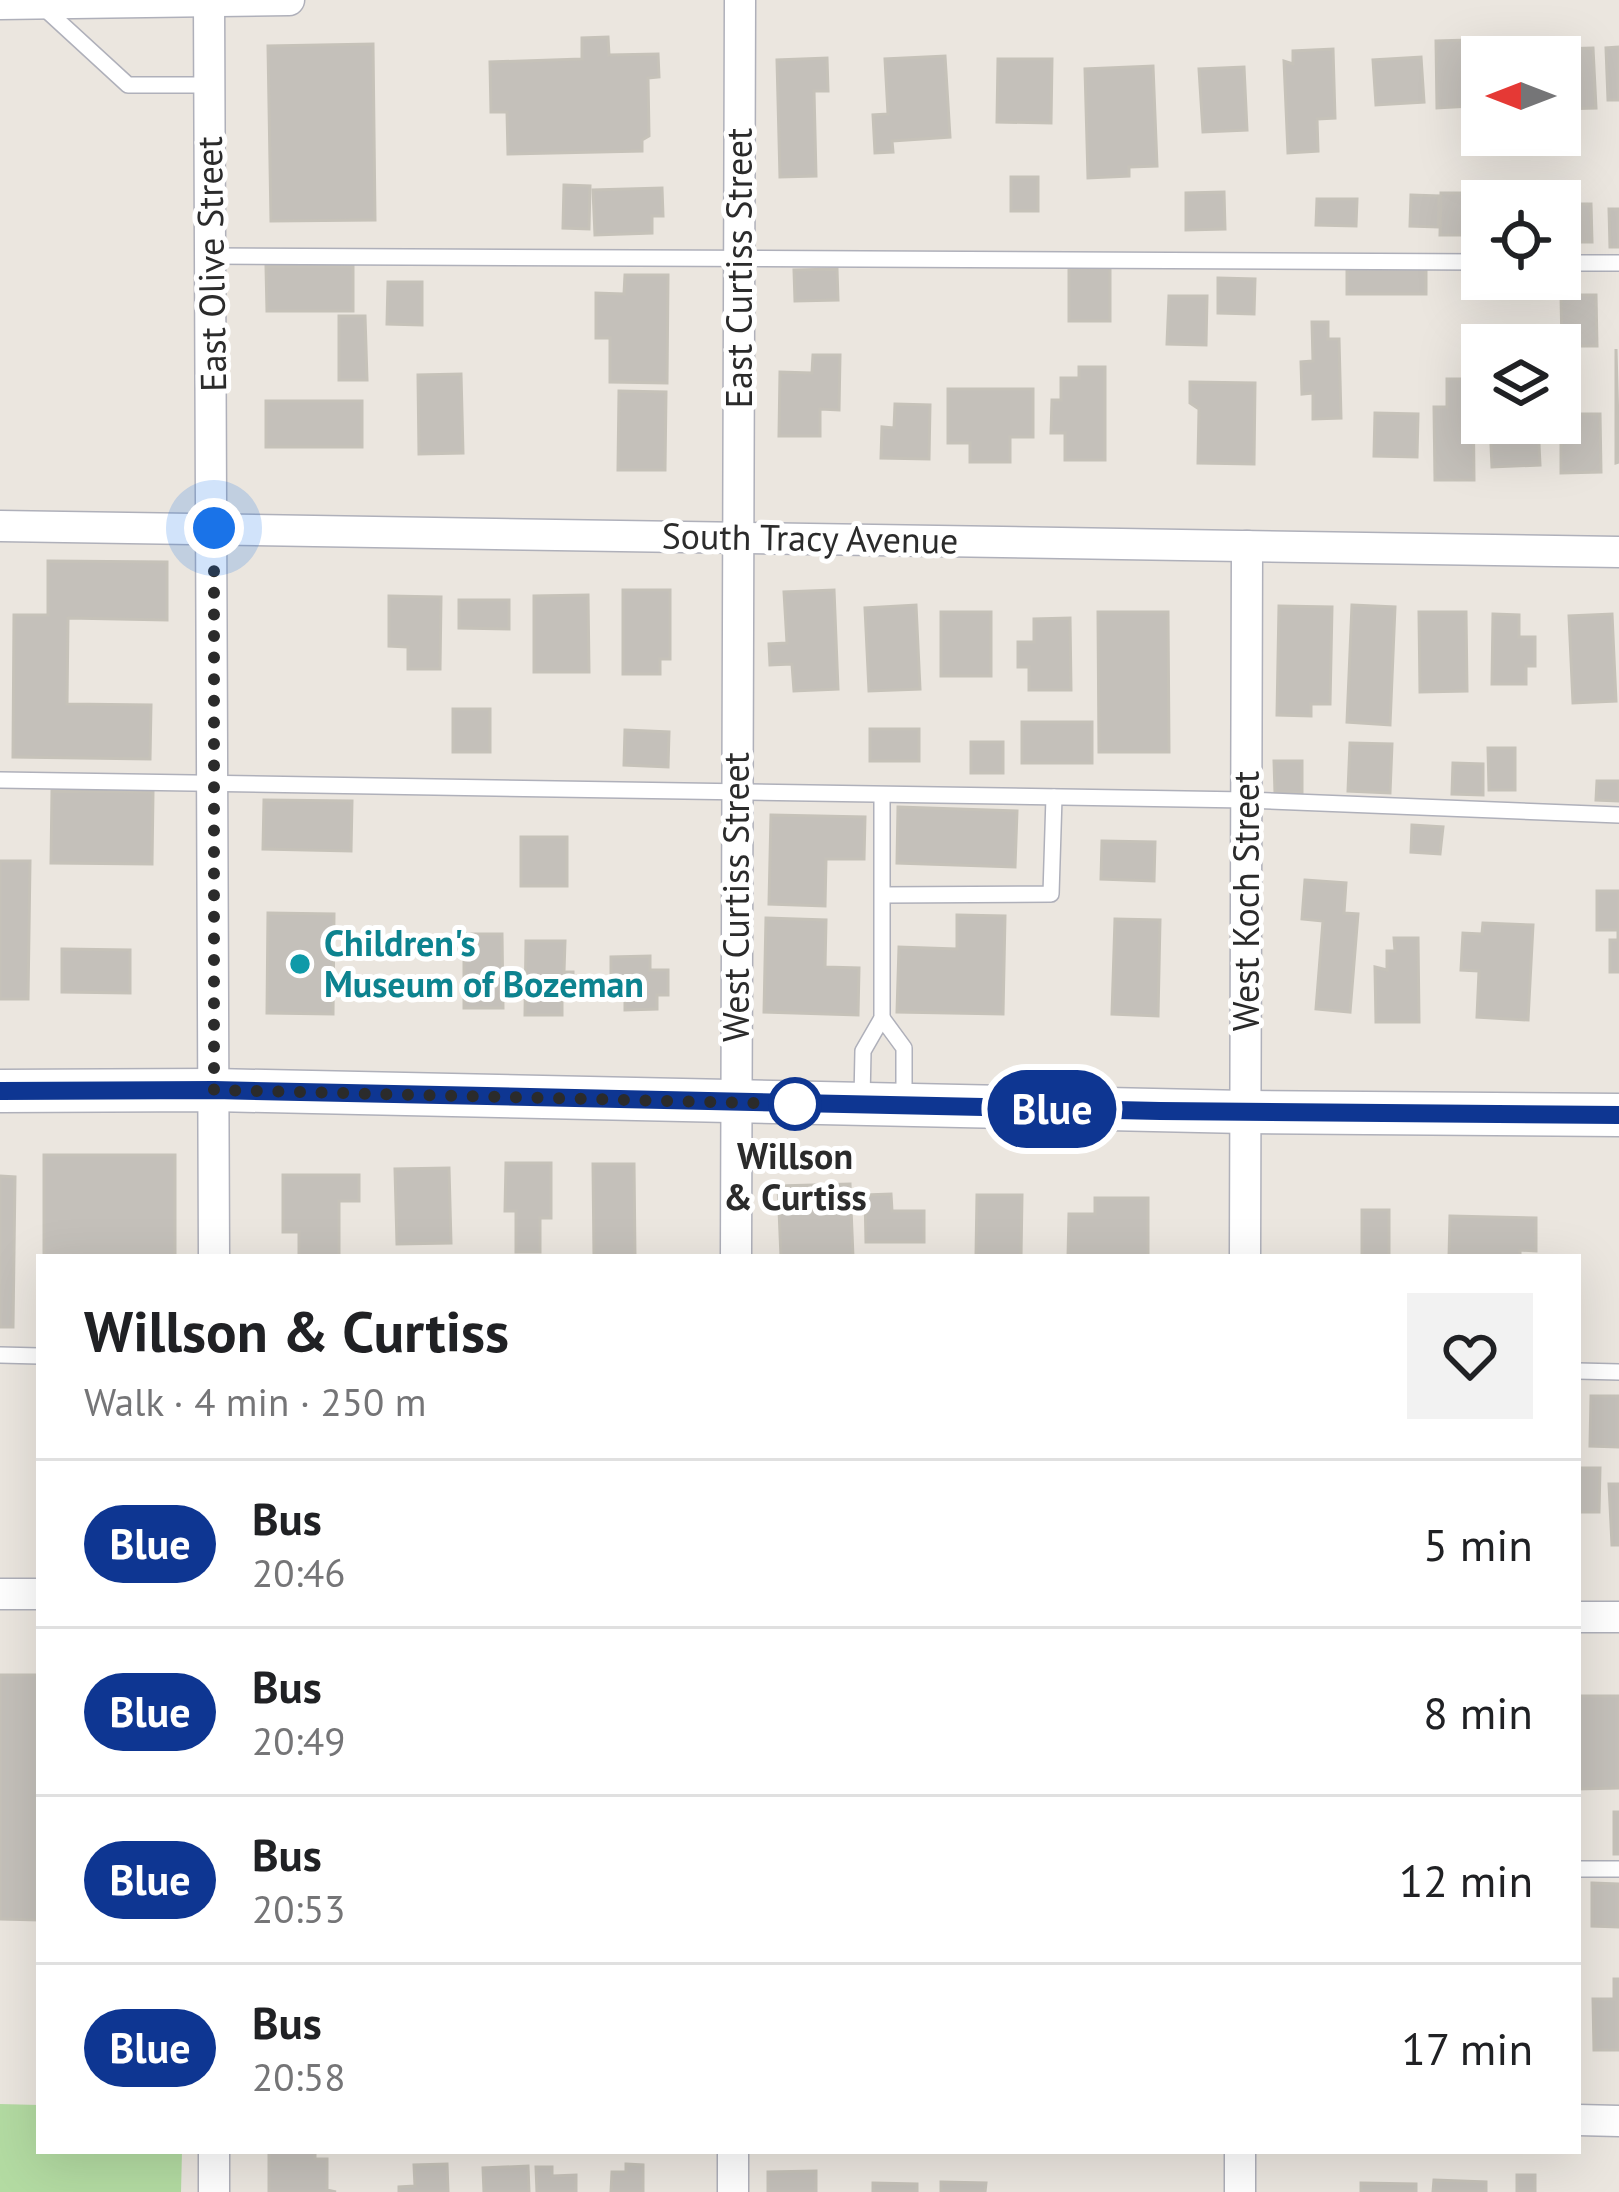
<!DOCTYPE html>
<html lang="en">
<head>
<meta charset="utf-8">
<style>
  body { margin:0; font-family:"PT Sans",sans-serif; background:#f2f2f2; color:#202124; height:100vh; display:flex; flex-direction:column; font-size:45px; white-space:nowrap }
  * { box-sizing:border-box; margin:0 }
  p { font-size:39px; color:#757577 }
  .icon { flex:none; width:66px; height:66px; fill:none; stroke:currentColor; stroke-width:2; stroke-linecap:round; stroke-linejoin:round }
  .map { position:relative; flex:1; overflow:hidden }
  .details { position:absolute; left:36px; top:1254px; width:1545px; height:900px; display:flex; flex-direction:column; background:#fff; border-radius:0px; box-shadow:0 12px 48px #0002 }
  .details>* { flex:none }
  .badge { padding:0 24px; border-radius:39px; font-size:42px; line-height:78px }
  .needle { width:78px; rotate:270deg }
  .controls { position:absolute; left:1461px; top:36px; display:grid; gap:24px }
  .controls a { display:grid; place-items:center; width:120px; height:120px; border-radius:0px; background:#fff; box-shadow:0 12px 48px #0002; font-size:60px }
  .you { position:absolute; width:60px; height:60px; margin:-30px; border:9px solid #fff; border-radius:50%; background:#1a73e8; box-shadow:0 0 0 18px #1a73e833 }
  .map>.badge { position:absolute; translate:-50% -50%; box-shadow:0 0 0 6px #fff }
  .round { display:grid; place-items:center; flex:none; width:126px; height:126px; border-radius:0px; background:#f2f2f2 }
  .summary { display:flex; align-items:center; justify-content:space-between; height:204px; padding:0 48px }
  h1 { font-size:57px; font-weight:600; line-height:90px }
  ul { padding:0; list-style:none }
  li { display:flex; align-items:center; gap:36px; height:168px; padding:0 48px; border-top:3px solid #e0e0e0 }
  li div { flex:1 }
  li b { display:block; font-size:45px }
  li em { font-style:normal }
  li .badge { min-width:132px; font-weight:700; text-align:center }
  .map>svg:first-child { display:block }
  .green { fill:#b3dba2 }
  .building { fill:#c4c0ba; stroke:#c6c2b9; stroke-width:3 }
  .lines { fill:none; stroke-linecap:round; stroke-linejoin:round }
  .service-casing { stroke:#afb0ba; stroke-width:18 }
  .minor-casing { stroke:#afb0ba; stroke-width:33 }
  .secondary-casing { stroke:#afb0ba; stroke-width:45 }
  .service { stroke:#fff; stroke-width:15 }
  .minor { stroke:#fff; stroke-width:30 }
  .secondary { stroke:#fff; stroke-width:42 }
  .line-casing { stroke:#fff; stroke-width:27 }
  .line { stroke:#0e3692; stroke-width:18 }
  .walk { stroke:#2b2b2b; stroke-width:12; stroke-dasharray:0 21.6 }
  .culture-dot { fill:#0f9aa8; stroke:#fff; stroke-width:4.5 }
  .stop-dot { fill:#fff; stroke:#0e3692; stroke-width:6 }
  .labels { text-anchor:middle; stroke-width:10; stroke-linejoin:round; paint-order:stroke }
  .street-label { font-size:36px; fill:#2b2b2b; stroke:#fff }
  .culture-label { font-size:36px; font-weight:bold; fill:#0d838f; stroke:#fff; text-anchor:start }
  .stop-label { font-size:36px; font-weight:bold; fill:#2b2b2b; stroke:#fff }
</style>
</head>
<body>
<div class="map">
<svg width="1619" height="2192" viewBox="0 0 1619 2192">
  <rect width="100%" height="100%" fill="#ebe6df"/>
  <path class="green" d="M 0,2104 L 39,2105 L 39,2151 L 182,2151 L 181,2192 L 0,2192 Z"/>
  <g class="building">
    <path d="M 608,37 L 609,55 L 658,54 L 659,77 L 648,78 L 649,136 L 642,140 L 642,151 L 508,154 L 507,112 L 491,112 L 490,62 L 582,59 L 582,38 Z"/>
    <path d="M 1469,40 L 1470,58 L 1480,54 L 1480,79 L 1469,80 L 1470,106 L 1437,108 L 1436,41 Z"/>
    <path d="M 373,44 L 375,220 L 271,221 L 268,46 Z"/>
    <path d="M 1539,45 L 1539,57 L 1522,57 L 1522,46 Z"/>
    <path d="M 1619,47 L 1619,100 L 1608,100 L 1606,48 Z"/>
    <path d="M 1593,48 L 1596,108 L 1560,109 L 1560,57 L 1557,57 L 1556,49 Z"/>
    <path d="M 1333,49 L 1335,118 L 1317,119 L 1318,151 L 1288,153 L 1284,61 L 1293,64 L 1293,51 Z"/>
    <path d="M 945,56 L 950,137 L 892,141 L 893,152 L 875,153 L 873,115 L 888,114 L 885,59 Z"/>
    <path d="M 1421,57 L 1424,102 L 1376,105 L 1373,60 Z"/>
    <path d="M 827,58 L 828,91 L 814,91 L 816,176 L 780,177 L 777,60 Z"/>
    <path d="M 998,59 L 1052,59 L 1051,123 L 997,122 Z"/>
    <path d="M 1153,66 L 1157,166 L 1129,167 L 1129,176 L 1088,178 L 1085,69 Z"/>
    <path d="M 1244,67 L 1247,130 L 1203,132 L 1199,69 Z"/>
    <rect x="1011" y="177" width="27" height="34"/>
    <path d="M 564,185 L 590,186 L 589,229 L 563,228 Z"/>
    <path d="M 662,188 L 663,216 L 652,216 L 652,233 L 595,235 L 593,190 Z"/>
    <path d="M 1224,192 L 1225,229 L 1186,230 L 1186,193 Z"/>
    <path d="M 1441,193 L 1470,193 L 1470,235 L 1440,235 Z"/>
    <path d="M 1411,195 L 1439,196 L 1438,227 L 1410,226 Z"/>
    <path d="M 1317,199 L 1357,199 L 1356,226 L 1316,225 Z"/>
    <path d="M 1565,204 L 1591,204 L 1592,242 L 1566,242 Z"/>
    <path d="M 1609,209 L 1619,209 L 1619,247 L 1610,247 Z"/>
    <path d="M 266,266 L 353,266 L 353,311 L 267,311 Z"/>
    <rect x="1069" y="268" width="41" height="53"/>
    <path d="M 837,269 L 838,300 L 795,301 L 794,270 Z"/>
    <rect x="1347" y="269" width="79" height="25"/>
    <path d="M 625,275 L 668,275 L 667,383 L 610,382 L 610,338 L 596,338 L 596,293 L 624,294 Z"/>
    <path d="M 1218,278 L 1255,279 L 1254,314 L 1218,313 Z"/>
    <path d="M 388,282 L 422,282 L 422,325 L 387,324 Z"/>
    <path d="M 1561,295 L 1596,295 L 1597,346 L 1562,346 Z"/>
    <path d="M 1169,296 L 1207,296 L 1206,345 L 1167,344 Z"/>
    <path d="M 339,316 L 365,316 L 367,380 L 339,380 Z"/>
    <path d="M 1312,322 L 1328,322 L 1328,339 L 1339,339 L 1341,418 L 1313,419 L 1313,393 L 1302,394 L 1301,362 L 1313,361 Z"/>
    <path d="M 1616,349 L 1619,462 L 1616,463 Z"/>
    <path d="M 813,355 L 840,355 L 839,410 L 820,409 L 820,436 L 779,436 L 780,372 L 812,373 Z"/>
    <path d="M 1079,367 L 1105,367 L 1105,460 L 1065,460 L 1065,433 L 1051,433 L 1052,400 L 1061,400 L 1061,378 L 1079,378 Z"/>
    <path d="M 461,374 L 463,453 L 419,454 L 418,375 Z"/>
    <path d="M 1447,379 L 1473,379 L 1474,480 L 1435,480 L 1434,407 L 1447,407 Z"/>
    <path d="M 1190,382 L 1255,383 L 1254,464 L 1198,463 L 1199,409 L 1190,403 Z"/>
    <path d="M 948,389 L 1033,389 L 1033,437 L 1010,437 L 1010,462 L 970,462 L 970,443 L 948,443 Z"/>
    <path d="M 619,391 L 666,392 L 665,470 L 618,470 Z"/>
    <rect x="266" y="401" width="96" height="46"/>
    <path d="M 895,404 L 930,405 L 929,459 L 881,458 L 882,427 L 894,428 Z"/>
    <path d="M 1375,413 L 1418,414 L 1417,457 L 1374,456 Z"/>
    <path d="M 1561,414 L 1600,414 L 1601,472 L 1561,473 Z"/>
    <path d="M 1490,423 L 1538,423 L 1540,465 L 1492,467 Z"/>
    <path d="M 48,561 L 167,562 L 167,620 L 68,618 L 67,704 L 151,705 L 150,759 L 13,757 L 14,615 L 48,615 Z"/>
    <path d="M 623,590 L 670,590 L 670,659 L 660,659 L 660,674 L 623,674 Z"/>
    <path d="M 834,590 L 838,689 L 794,691 L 792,664 L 770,665 L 769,644 L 787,643 L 784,592 Z"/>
    <path d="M 588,595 L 589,672 L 534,672 L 534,596 Z"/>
    <path d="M 389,596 L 441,597 L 440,669 L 408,669 L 408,647 L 389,646 Z"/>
    <path d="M 459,600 L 509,600 L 509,629 L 459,628 Z"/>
    <path d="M 916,605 L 920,689 L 869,691 L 865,608 Z"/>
    <path d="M 1352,605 L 1395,607 L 1390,725 L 1347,722 Z"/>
    <path d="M 1279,606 L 1332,607 L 1330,704 L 1311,704 L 1311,716 L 1277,715 Z"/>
    <rect x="941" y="612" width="50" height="64"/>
    <path d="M 1098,612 L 1168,612 L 1169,752 L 1099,752 Z"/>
    <path d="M 1419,612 L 1466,612 L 1467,691 L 1420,692 Z"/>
    <path d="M 1493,614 L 1519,615 L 1519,637 L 1535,637 L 1535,666 L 1526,666 L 1526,684 L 1492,684 Z"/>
    <path d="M 1612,614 L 1616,701 L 1573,703 L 1569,616 Z"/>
    <path d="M 1070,618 L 1071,690 L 1029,690 L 1029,667 L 1018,667 L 1018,642 L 1034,642 L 1034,619 Z"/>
    <rect x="453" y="709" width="37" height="43"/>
    <rect x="1022" y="722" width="70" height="41"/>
    <rect x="870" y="729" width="49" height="32"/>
    <path d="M 625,730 L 669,732 L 668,767 L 624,765 Z"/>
    <rect x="971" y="742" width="32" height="31"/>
    <path d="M 1350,743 L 1392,744 L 1390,793 L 1348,791 Z"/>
    <path d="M 1488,748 L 1515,748 L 1515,790 L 1489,790 Z"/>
    <path d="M 1274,761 L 1302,761 L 1302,793 L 1275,793 Z"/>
    <path d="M 1453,763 L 1483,764 L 1483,795 L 1452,794 Z"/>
    <path d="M 1597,781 L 1619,781 L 1619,801 L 1596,800 Z"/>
    <path d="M 52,791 L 153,792 L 152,864 L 51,863 Z"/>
    <path d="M 264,800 L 352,801 L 351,851 L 263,849 Z"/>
    <path d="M 898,807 L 1017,811 L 1015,867 L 897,863 Z"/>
    <path d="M 771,815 L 865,817 L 864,859 L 826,859 L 825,906 L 769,904 Z"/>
    <path d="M 1412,825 L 1443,827 L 1440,854 L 1411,852 Z"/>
    <rect x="521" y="837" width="46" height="49"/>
    <path d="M 1102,841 L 1155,842 L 1154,881 L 1101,879 Z"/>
    <path d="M 0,861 L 30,861 L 28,999 L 0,999 Z"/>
    <path d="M 1305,880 L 1346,883 L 1344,913 L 1358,914 L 1350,1012 L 1316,1009 L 1323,921 L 1302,919 Z"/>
    <path d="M 1597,891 L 1619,891 L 1619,972 L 1610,972 L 1610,940 L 1618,940 L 1618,930 L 1597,930 Z"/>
    <path d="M 268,913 L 334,914 L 333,1014 L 267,1013 Z"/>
    <path d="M 957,915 L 1005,916 L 1003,1014 L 897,1012 L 899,947 L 957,949 Z"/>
    <path d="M 766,918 L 826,920 L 825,967 L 859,968 L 858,1015 L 764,1012 Z"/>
    <path d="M 1115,919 L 1160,920 L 1158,1016 L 1112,1014 Z"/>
    <path d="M 1483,923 L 1533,925 L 1528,1020 L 1477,1017 L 1479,971 L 1461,970 L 1463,933 L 1482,934 Z"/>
    <path d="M 464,934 L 502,934 L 503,1008 L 464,1008 Z"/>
    <path d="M 1394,938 L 1418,938 L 1419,1022 L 1376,1022 L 1375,967 L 1387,970 L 1387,951 L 1395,951 Z"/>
    <path d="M 526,941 L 565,941 L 564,972 L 573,972 L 573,993 L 562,992 L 562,1015 L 525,1015 Z"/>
    <path d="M 62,949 L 130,950 L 130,993 L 62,992 Z"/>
    <path d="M 650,956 L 650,970 L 668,970 L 668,995 L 657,995 L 657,1009 L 625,1010 L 625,999 L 611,999 L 611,957 Z"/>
    <rect x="44" y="1155" width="131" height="102"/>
    <path d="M 506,1163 L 551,1163 L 551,1218 L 540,1218 L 540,1252 L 516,1252 L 516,1211 L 505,1211 Z"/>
    <path d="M 593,1164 L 634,1164 L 635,1257 L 594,1257 Z"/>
    <path d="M 449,1168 L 451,1243 L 397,1244 L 395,1169 Z"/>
    <path d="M 283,1175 L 359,1175 L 359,1201 L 339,1201 L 339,1257 L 299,1257 L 299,1232 L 283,1232 Z"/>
    <path d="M 0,1176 L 15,1177 L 13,1327 L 0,1327 Z"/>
    <path d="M 850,1184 L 853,1257 L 781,1257 L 778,1186 Z"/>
    <path d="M 891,1194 L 892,1211 L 924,1211 L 924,1242 L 866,1242 L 865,1195 Z"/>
    <path d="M 977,1195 L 1022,1195 L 1021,1257 L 976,1257 Z"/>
    <path d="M 1095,1198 L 1148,1198 L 1148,1257 L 1068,1257 L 1069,1214 L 1095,1214 Z"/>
    <rect x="1362" y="1210" width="27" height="47"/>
    <path d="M 1450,1216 L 1536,1218 L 1536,1251 L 1520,1250 L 1520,1257 L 1449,1257 Z"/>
    <path d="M 1591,1396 L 1619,1396 L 1619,1447 L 1590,1446 Z"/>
    <path d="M 1578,1468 L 1600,1468 L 1599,1512 L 1578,1512 Z"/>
    <path d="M 1609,1484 L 1619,1484 L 1619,1545 L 1612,1545 Z"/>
    <path d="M 0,1675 L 39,1675 L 39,1920 L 0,1919 Z"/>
    <path d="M 1578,1696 L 1619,1696 L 1619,1788 L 1578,1789 Z"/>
    <rect x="1614" y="1812" width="5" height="42"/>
    <path d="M 1592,1883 L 1619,1884 L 1619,1927 L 1592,1926 Z"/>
    <path d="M 1614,1979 L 1619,1979 L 1619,2050 L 1594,2050 L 1593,1999 L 1614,1999 Z"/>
    <path d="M 269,2151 L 315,2151 L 315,2159 L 327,2159 L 327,2190 L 336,2192 L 269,2192 Z"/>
    <path d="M 447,2164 L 448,2192 L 399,2192 L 399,2187 L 415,2186 L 414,2165 Z"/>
    <path d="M 626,2164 L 643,2165 L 643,2192 L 611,2192 L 612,2172 L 626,2172 Z"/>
    <path d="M 528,2166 L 529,2192 L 484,2192 L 483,2168 Z"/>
    <path d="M 536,2167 L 552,2167 L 552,2176 L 576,2175 L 576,2192 L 537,2192 Z"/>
    <path d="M 816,2171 L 816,2192 L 768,2192 L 768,2172 Z"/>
    <rect x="1517" y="2175" width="18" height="17"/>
    <path d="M 1434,2180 L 1486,2182 L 1486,2192 L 1433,2192 Z"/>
    <path d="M 941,2182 L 986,2183 L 985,2192 L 941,2192 Z"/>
    <path d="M 873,2183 L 917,2184 L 917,2192 L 873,2192 Z"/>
    <path d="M 1361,2183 L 1416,2184 L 1416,2192 L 1361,2192 Z"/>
  </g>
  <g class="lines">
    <defs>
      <g id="service">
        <path d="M 42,6 L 128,85 L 209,85"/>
        <path d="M 211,256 L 1482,262"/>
        <path d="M 1560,263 L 1619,263"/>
        <path d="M 0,780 L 1246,800 L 1619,815"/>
        <path d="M 883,895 L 1051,894 L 1054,797"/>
        <path d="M 882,1018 L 904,1048 L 904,1104"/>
        <path d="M 862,1099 L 863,1051 L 882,1018 L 882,795"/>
        <path d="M 0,1355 L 39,1356"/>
        <path d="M 1578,1371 L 1619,1372"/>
        <path d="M 1578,1869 L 1619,1869"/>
      </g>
      <g id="minor">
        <path d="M 209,0 L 214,1257"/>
        <path d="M 0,4 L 289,0"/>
        <path d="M 0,526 L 1619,552"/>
        <path d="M 736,1257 L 740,0"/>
        <path d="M 1245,1257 L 1247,546"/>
        <path d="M 0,1594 L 39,1594"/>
        <path d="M 1578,1617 L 1619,1617"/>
        <path d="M 1578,2120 L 1619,2121"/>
        <path d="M 214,2151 L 214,2192"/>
        <path d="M 733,2192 L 733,2151"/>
        <path d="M 1240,2192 L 1240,2151"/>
      </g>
      <path id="secondary" d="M 0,1091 L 214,1090 L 1245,1112 L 1619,1115"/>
    </defs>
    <use href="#service" class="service-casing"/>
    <use href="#minor" class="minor-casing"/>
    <use href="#secondary" class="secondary-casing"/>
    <use href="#service" class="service"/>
    <use href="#minor" class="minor"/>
    <use href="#secondary" class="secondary"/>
  </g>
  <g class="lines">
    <defs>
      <path id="line" d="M 0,1091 L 214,1090 L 1160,1111 L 1619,1115"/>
    </defs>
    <use href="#line" class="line-casing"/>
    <use href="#line" class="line"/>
    <path class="walk" d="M 214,528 L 214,1090 L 795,1104"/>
  </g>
  <circle class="culture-dot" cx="300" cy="964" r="12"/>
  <circle class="stop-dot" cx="795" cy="1104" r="24"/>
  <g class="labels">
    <g class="street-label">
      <text transform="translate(211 264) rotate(-91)" y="13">East Olive Street</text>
      <text transform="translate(739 268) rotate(-90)" y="13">East Curtiss Street</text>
      <text transform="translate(810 538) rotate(1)" y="13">South Tracy Avenue</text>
      <text transform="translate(736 897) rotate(-90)" y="13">West Curtiss Street</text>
      <text transform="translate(1246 901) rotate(-90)" y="13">West Koch Street</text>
    </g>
    <g class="culture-label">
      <text x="324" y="956">Children's<tspan x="324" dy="41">Museum of Bozeman</tspan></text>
    </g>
    <g class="stop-label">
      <text x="795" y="1169">Willson<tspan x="795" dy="41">&amp; Curtiss</tspan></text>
    </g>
  </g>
</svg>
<div class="controls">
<a><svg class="needle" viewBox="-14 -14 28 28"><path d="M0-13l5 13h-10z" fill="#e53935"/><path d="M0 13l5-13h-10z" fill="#757577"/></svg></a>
<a><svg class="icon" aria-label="locate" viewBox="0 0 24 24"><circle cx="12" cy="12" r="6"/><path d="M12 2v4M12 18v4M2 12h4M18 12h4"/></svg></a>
<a><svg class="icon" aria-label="layers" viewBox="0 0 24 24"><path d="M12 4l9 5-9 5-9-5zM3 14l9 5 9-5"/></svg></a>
</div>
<div class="you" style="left:214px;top:528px"></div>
<b class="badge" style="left:1052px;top:1109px;background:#0e3692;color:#fff">Blue</b>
<section class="details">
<div class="summary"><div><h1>Willson &amp; Curtiss</h1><p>Walk · 4 min · 250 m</p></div><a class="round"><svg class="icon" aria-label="heart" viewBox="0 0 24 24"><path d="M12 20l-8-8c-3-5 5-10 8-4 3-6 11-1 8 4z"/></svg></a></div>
<ul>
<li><span class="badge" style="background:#0e3692;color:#fff">Blue</span><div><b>Bus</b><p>20:46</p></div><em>5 min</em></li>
<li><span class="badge" style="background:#0e3692;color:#fff">Blue</span><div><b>Bus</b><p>20:49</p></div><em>8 min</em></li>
<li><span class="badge" style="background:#0e3692;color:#fff">Blue</span><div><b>Bus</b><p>20:53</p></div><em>12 min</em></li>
<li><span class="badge" style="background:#0e3692;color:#fff">Blue</span><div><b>Bus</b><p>20:58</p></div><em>17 min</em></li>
</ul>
</section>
</div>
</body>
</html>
